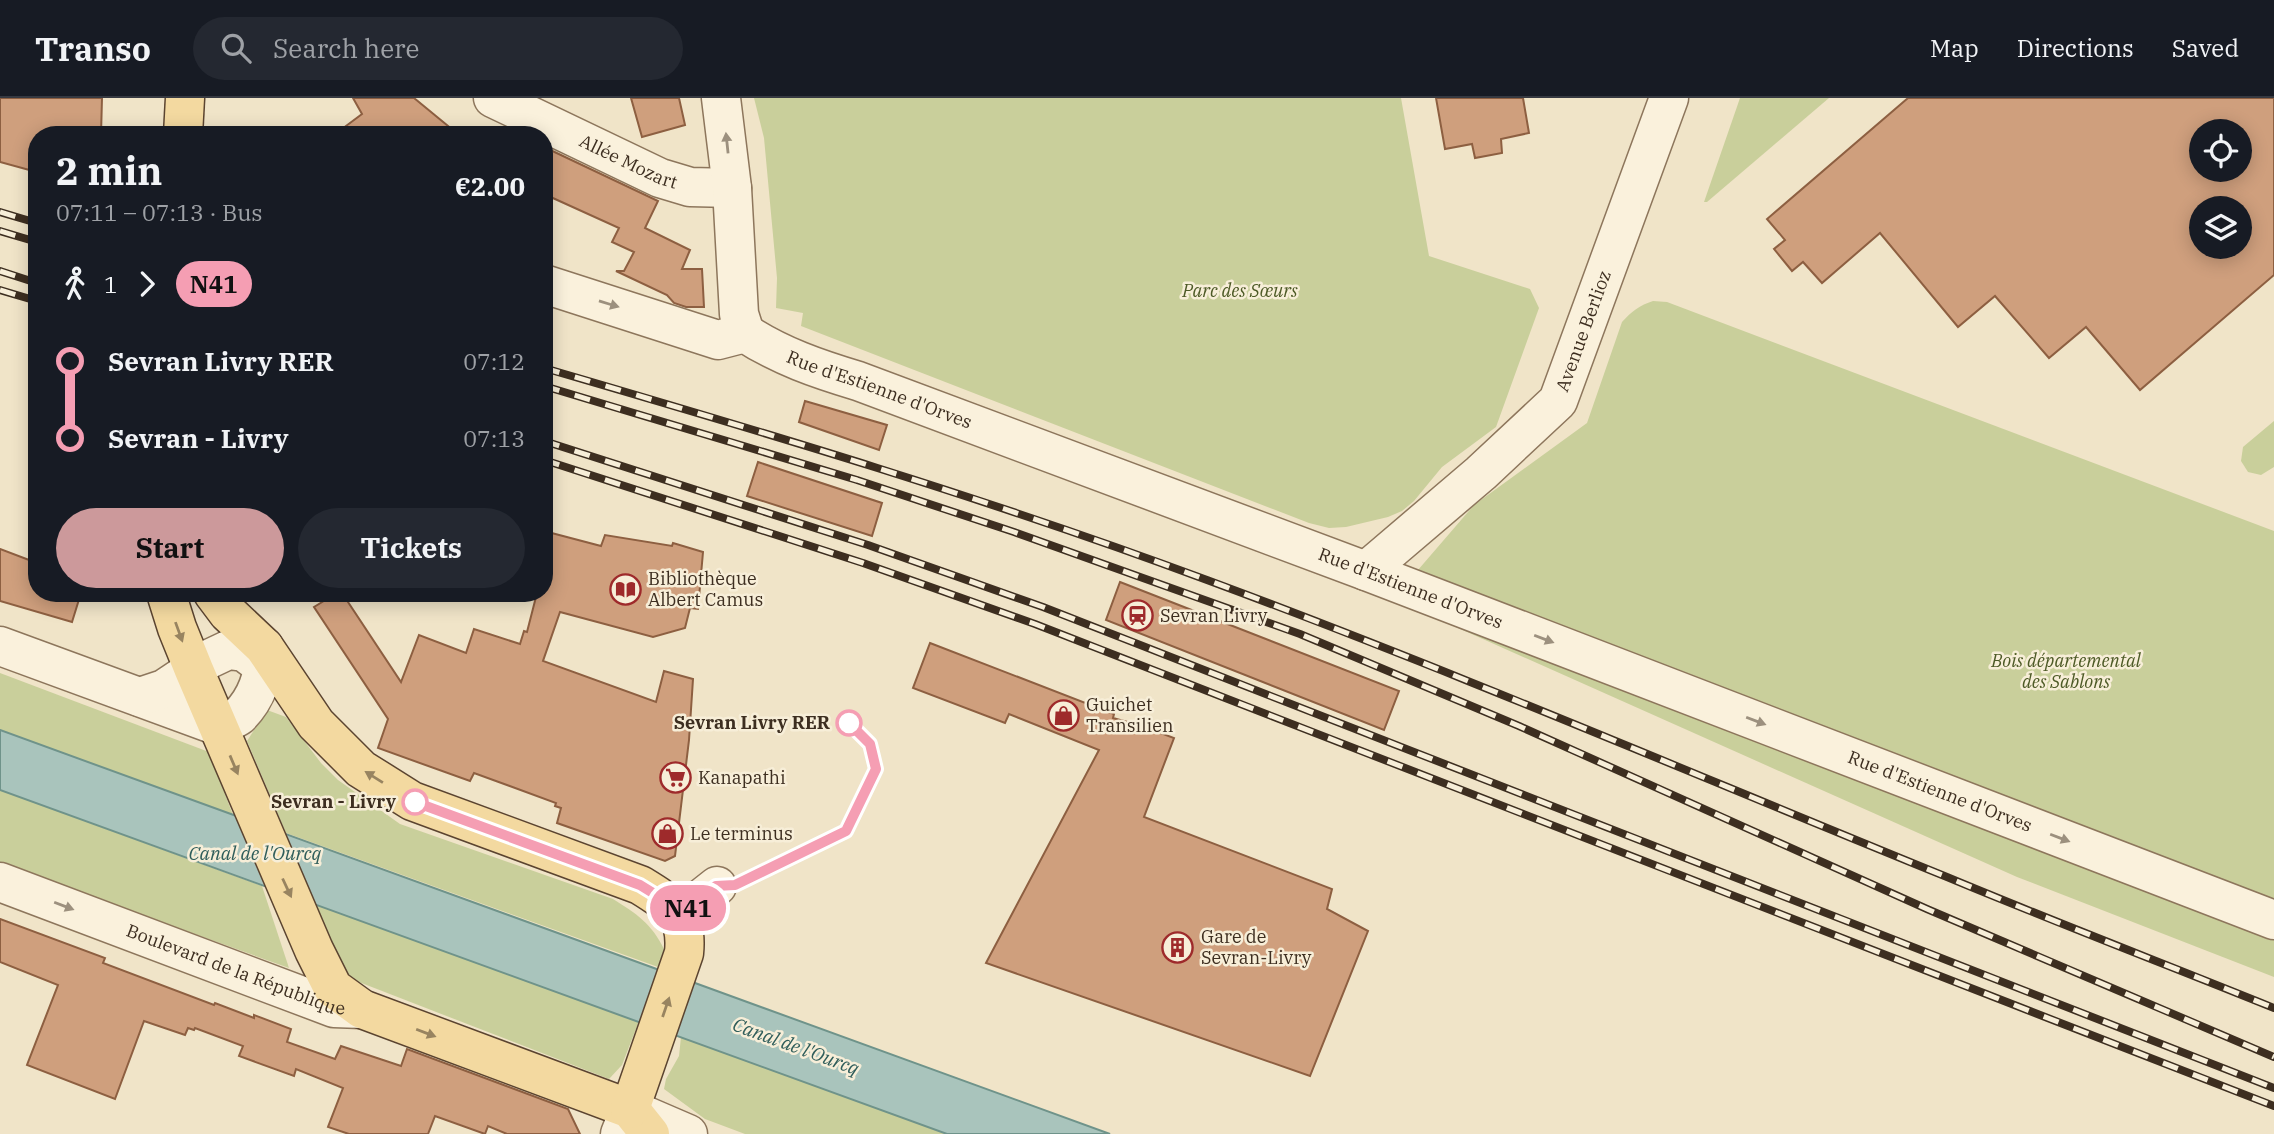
<!DOCTYPE html>
<html lang="en">
<head>
<meta charset="utf-8">
<style>
  body { margin:0; font-family:"IBM Plex Serif",serif; background:#242831; color:#f1f3f6; height:100vh; display:flex; flex-direction:column; font-size:26px; white-space:nowrap }
  * { box-sizing:border-box; margin:0 }
  p { font-size:23px; color:#9ea1a6 }
  .icon { flex:none; width:38px; height:38px; fill:none; stroke:currentColor; stroke-width:2; stroke-linecap:round; stroke-linejoin:round }
  .map { position:relative; flex:1; overflow:hidden }
  .details { position:absolute; left:28px; top:28px; width:525px; height:476px; display:flex; flex-direction:column; background:#171b24; border-radius:28px; box-shadow:0 4px 18px #0003 }
  .details>* { flex:none }
  .badge { padding:0 14px; border-radius:23px; font-size:24px; line-height:46px }
  .controls { position:absolute; left:2189px; top:21px; display:grid; gap:14px }
  .controls a { display:grid; place-items:center; width:63px; height:63px; border-radius:50%; background:#171b24; box-shadow:0 4px 18px #0003; font-size:35px }
  .map>.badge { position:absolute; translate:-50% -50%; box-shadow:0 0 0 4px #fff }
  .legs { display:flex; align-items:center; gap:10px; height:77px; padding:0 28px; font-size:23px }
  .legs p { margin-inline-start:auto }
  .overview { display:flex; align-items:center; justify-content:space-between; height:119px; padding:0 28px }
  h1 { font-size:38px; font-weight:700; line-height:52px }
  .cta { display:flex; gap:14px; margin-top:auto; padding:14px 28px }
  .cta a { flex:1; height:80px; border-radius:42px; background:#cc999b; color:#111; font-size:28px; font-weight:700; line-height:80px; text-align:center }
  .cta a+a { background:#242831; color:#f1f3f6 }
  ul { padding:0 28px; list-style:none }
  li { display:flex; align-items:center; gap:24px; height:77px; font-size:26px }
  li i { display:grid; place-items:center; width:10px; height:100%; margin:0 9px; background:currentColor }
  li i::after { content:''; width:18px; height:18px; margin:-9px; border:5px solid; border-radius:50%; background:#171b24 }
  li p { margin-inline-start:auto }
  li:first-child i { background:linear-gradient(#0000 50%,currentColor 0) }
  li:last-child i { background:linear-gradient(currentColor 50%,#0000 0) }
  header { display:flex; align-items:center; gap:42px; box-sizing:border-box; height:98px; padding:0 35px; background:#171b24; border-bottom:2px solid #363941 }
  header strong { font-size:33px }
  nav { display:flex; gap:38px; margin-inline-start:auto; font-size:24px }
  .search { width:490px; height:63px; background:#242831; display:flex; align-items:center; gap:18px; box-sizing:border-box; padding:0 24px; border-radius:38px; color:#9ea1a6; font-size:26px }
  .map>svg:first-child { display:block }
  .green { fill:#c9cf9b }
  .water { fill:#a9c4bc; stroke:#6f938a; stroke-width:2 }
  .building { fill:#cf9f7d; stroke:#8d5f41; stroke-width:2; fill-rule:evenodd }
  .lines { fill:none; stroke-linecap:round; stroke-linejoin:round }
  .minor-casing { stroke:#8d765c; stroke-width:41 }
  .major-casing { stroke:#5b4430; stroke-width:41 }
  .minor { stroke:#faf1dc; stroke-width:38 }
  .major { stroke:#f3d9a0; stroke-width:38 }
  .rail-casing { stroke:#3d2e20; stroke-width:8 }
  .rail { stroke:#f7eed8; stroke-width:5; stroke-dasharray:16; stroke-linecap:butt }
  .oneway { fill:#9c907e }
  .oneway2 { fill:#988460 }
  .line-1-casing { stroke:#fff; stroke-width:16 }
  .line-1 { stroke:#f59eb3; stroke-width:10 }
  .stop-1-dot { fill:#fff; stroke:#f59eb3; stroke-width:3.5 }
  .labels { text-anchor:middle; stroke-width:5; stroke-linejoin:round; paint-order:stroke }
  .street-label { font-size:18px; fill:#3d2e20; stroke:#f7eed8 }
  .park-label { font-size:18px; font-style:italic; fill:#4d5a26; stroke:#f7eed8 }
  .poi-label { font-size:18px; fill:#3d2e20; stroke:#f7eed8; text-anchor:start }
  .stop-label { font-size:18px; font-weight:bold; fill:#3d2e20; stroke:#f7eed8; text-anchor:end }
  .water-label { font-size:19px; font-style:italic; fill:#2f5d5a; stroke:#f7eed8 }
</style>
</head>
<body>
<header>
<strong>Transo</strong>
<div class="search"><svg class="icon" aria-label="search" viewBox="0 0 24 24"><circle cx="10" cy="10" r="6"/><path d="M15 15l6 6"/></svg>Search here</div>
<nav><a>Map</a><a>Directions</a><a>Saved</a></nav>
</header>
<div class="map">
<svg width="2274" height="1036" viewBox="0 0 2274 1036">
  <rect width="100%" height="100%" fill="#f0e4c8"/>
  <g class="green">
    <path d="M 754,0 L 1401,0 L 1429,158 L 1530,191 L 1539,210 L 1496,329 L 1442,369 L 1414,403 L 1402,413 L 1388,419 L 1346,429 L 1329,430 L 1309,425 L 801,228 L 803,215 L 776,210 L 777,180 L 764,40 Z"/>
    <path d="M 1740,0 L 1829,0 L 1707,104 L 1704,104 Z"/>
    <path d="M 1653,203 L 1667,204 L 2274,433 L 2274,879 L 2017,779 L 1393,501 L 1474,407 L 1587,325 L 1622,224 C 1631,214 1640,207 1653,203 Z"/>
    <path d="M 2274,323 L 2274,369 L 2261,377 L 2248,374 L 2241,363 L 2243,349 Z"/>
    <path d="M 0,575 L 209,654 L 233,717 L 0,632 Z"/>
    <path d="M 267,612 L 286,619 L 321,665 L 338,682 L 400,726 L 613,801 C 637,816 651,825 664,851 L 658,869 L 286,735 L 247,643 Z"/>
    <path d="M 0,692 L 262,788 L 289,870 L 0,766 Z"/>
    <path d="M 315,806 L 639,923 L 622,967 L 609,981 L 346,879 Z"/>
    <path d="M 681,939 L 947,1036 L 745,1036 L 705,1021 L 664,991 L 666,981 L 679,958 Z"/>
  </g>
  <path class="water" d="M 0,632 L 1110,1036 L 947,1036 L 0,692 Z"/>
  <g class="building">
    <path d="M 0,0 L 102,0 L 101,37 L 37,37 L 37,58 L 33,73 L 0,64 Z"/>
    <path d="M 353,0 L 414,0 L 459,37 L 334,37 L 362,16 Z"/>
    <path d="M 631,0 L 679,0 L 685,27 L 642,39 Z"/>
    <path d="M 1436,0 L 1523,0 L 1529,35 L 1501,41 L 1502,55 L 1475,60 L 1472,46 L 1445,51 Z"/>
    <path d="M 1908,0 L 2274,0 L 2274,177 L 2140,292 L 2086,229 L 2049,260 L 1995,198 L 1958,229 L 1880,135 L 1822,185 L 1803,164 L 1792,173 L 1774,151 L 1785,142 L 1767,121 ZM 2202,33 L 2240,33 L 2240,72 L 2202,72 ZM 2202,110 L 2240,110 L 2240,149 L 2202,149 Z"/>
    <path d="M 544,49 L 658,103 L 645,130 L 690,152 L 682,171 L 702,171 L 704,209 L 686,209 L 674,205 L 667,197 L 616,173 L 624,173 L 634,154 L 612,144 L 619,130 L 544,96 Z"/>
    <path d="M 805,303 L 887,327 L 879,352 L 799,324 Z"/>
    <path d="M 758,364 L 882,405 L 872,438 L 747,398 Z"/>
    <path d="M 544,433 L 601,448 L 605,437 L 672,448 L 673,445 L 703,454 L 698,511 L 690,510 L 685,530 L 653,539 L 560,514 L 543,563 L 656,604 L 664,573 L 693,581 L 689,642 L 675,758 L 665,763 L 557,725 L 561,710 L 555,708 L 556,705 L 474,675 L 470,683 L 378,650 L 388,621 L 314,509 L 337,495 L 342,495 L 401,584 L 419,537 L 466,555 L 474,531 L 520,546 L 524,533 L 527,534 L 537,495 L 544,495 Z"/>
    <path d="M 0,451 L 37,465 L 37,495 L 81,495 L 72,524 L 0,503 Z"/>
    <path d="M 1120,484 L 1399,593 L 1384,632 L 1106,522 Z"/>
    <path d="M 930,545 L 1114,616 L 1113,620 L 1142,628 L 1174,640 L 1144,719 L 1332,791 L 1327,811 L 1368,833 L 1310,978 L 986,865 L 1099,652 L 1009,616 L 1005,625 L 913,590 Z"/>
    <path d="M 0,821 L 105,860 L 103,865 L 214,907 L 215,905 L 254,920 L 254,917 L 291,931 L 287,944 L 335,961 L 341,948 L 401,968 L 407,951 L 568,1011 L 580,1036 L 507,1036 L 488,1028 L 485,1036 L 435,1018 L 428,1036 L 349,1036 L 328,1029 L 343,990 L 296,971 L 294,978 L 239,958 L 243,948 L 195,930 L 194,932 L 188,930 L 185,937 L 144,923 L 115,1001 L 27,967 L 58,887 L 0,864 Z"/>
  </g>
  <g class="lines">
    <defs>
      <g id="minor">
        <path id="s1" d="M 493,0 L 660,80 L 690,89 L 732,90"/>
        <path d="M 721,0 L 732,90 L 739,216 L 745,235"/>
        <path id="s2" d="M 544,186 L 718,242 L 745,235 C 780,258 818,271 858,283 L 1366,473 L 2274,822"/>
        <path id="s3" d="M 1366,473 L 1481,375 L 1558,303 L 1669,0"/>
        <path d="M 0,548 L 218,628 C 224,625 234,622 239,618 C 258,599 265,574 264,549"/>
        <path d="M 140,599 L 164,591 L 209,561 L 228,552 L 244,554 L 279,580"/>
        <path id="s4" d="M 0,784 L 334,910 L 362,911"/>
        <path d="M 679,818 L 717,788"/>
        <path d="M 620,1036 L 630,1011 L 688,1036"/>
      </g>
      <g id="major">
        <path d="M 183,37 L 185,0"/>
        <path d="M 166,495 L 177,530 L 194,572 L 314,852 L 333,890 L 362,911 L 630,1011 L 650,1036"/>
        <path d="M 213,495 L 228,515 L 264,549 L 316,626 L 361,671 L 412,703 L 640,787 C 671,806 688,816 684,855 L 630,1011"/>
      </g>
    </defs>
    <use href="#minor" class="minor-casing"/>
    <use href="#major" class="major-casing"/>
    <use href="#minor" class="minor"/>
    <use href="#major" class="major"/>
    <defs>
      <g id="rail">
        <path d="M 0,114 L 37,125"/>
        <path d="M 0,133 L 37,144"/>
        <path d="M 0,173 L 37,185"/>
        <path d="M 0,192 L 37,203"/>
        <path d="M 544,270 C 767,335 989,401 1207,482 C 1456,574 1700,679 1947,779 C 2055,824 2165,866 2274,910"/>
        <path d="M 544,288 L 857,382 L 1014,434 L 1300,536 L 1519,628 L 1927,811 L 2274,959"/>
        <path d="M 544,343 L 868,447 L 1043,509 L 2274,990"/>
        <path d="M 544,362 L 863,465 L 1035,526 L 2274,1008"/>
      </g>
    </defs>
    <use href="#rail" class="rail-casing"/>
    <use href="#rail" class="rail"/>
  </g>
  <defs><path id="oneway-solid" d="M-6-.8H1V-3.2L6.5 0L1 3.2V.8H-6Z" transform="scale(1.75)"/></defs>
  <g class="oneway">
    <use href="#oneway-solid" transform="translate(727 45) rotate(-96)"/>
    <use href="#oneway-solid" transform="translate(609 206) rotate(17)"/>
    <use href="#oneway-solid" transform="translate(1544 541) rotate(21)"/>
    <use href="#oneway-solid" transform="translate(1756 623) rotate(21)"/>
    <use href="#oneway-solid" transform="translate(2060 740) rotate(21)"/>
    <use href="#oneway-solid" transform="translate(64 808) rotate(21)"/>
  </g>
  <g class="oneway2">
    <use href="#oneway-solid" transform="translate(179 534) rotate(70)"/>
    <use href="#oneway-solid" transform="translate(234 667) rotate(67)"/>
    <use href="#oneway-solid" transform="translate(374 679) rotate(-148)"/>
    <use href="#oneway-solid" transform="translate(287 790) rotate(65)"/>
    <use href="#oneway-solid" transform="translate(666 909) rotate(-71)"/>
    <use href="#oneway-solid" transform="translate(426 935) rotate(21)"/>
  </g>
  <g class="lines">
    <defs>
      <path id="line-1" d="M 415,704 L 640,787 L 666,803 L 679,818 L 716,788 L 735,787 L 846,733 L 876,671 L 870,646 L 849,625"/>
    </defs>
    <use href="#line-1" class="line-1-casing"/>
    <use href="#line-1" class="line-1"/>
  </g>
  <defs>
    <symbol id="library-ring" viewBox="-11 -11 22 22"><circle r="9.5" fill="#f7eed8" stroke="#9e2a2b" stroke-width="1.5"/><path d="M-6-4Q-3-5.5-.7-3.5V5Q-3 3-6 4ZM6-4Q3-5.5 .7-3.5V5Q3 3 6 4Z" fill="#9e2a2b"/></symbol>
    <symbol id="station-ring" viewBox="-11 -11 22 22"><circle r="9.5" fill="#f7eed8" stroke="#9e2a2b" stroke-width="1.5"/><path d="M-3-6H3Q5-6 5-4V2Q5 4 3 4L4.5 6H3L1.5 4h-3L-3 6H-4.5L-3 4Q-5 4-5 2V-4Q-5-6-3-6ZM-3.5-4v3h7v-3ZM-3.5 1v1.5H-2V1ZM2 1v1.5H3.5V1Z" fill="#9e2a2b"/></symbol>
    <symbol id="shop-ring" viewBox="-11 -11 22 22"><circle r="9.5" fill="#f7eed8" stroke="#9e2a2b" stroke-width="1.5"/><path d="M-5-2.5h2.3a2.7 3.5 0 0 1 5.4 0H5L5.5 6h-11ZM-1.5-2.5h3a1.5 2.3 0 0 0-3 0Z" fill="#9e2a2b"/></symbol>
    <symbol id="supermarket-ring" viewBox="-11 -11 22 22"><circle r="9.5" fill="#f7eed8" stroke="#9e2a2b" stroke-width="1.5"/><path d="M-6-5.5h2.5l.6 2H6L4.5 2H-2.5L-4.4-4H-6ZM-1.5 3.2a1.3 1.3 0 1 0 .1 0ZM3 3.2a1.3 1.3 0 1 0 .1 0Z" fill="#9e2a2b"/></symbol>
    <symbol id="building-ring" viewBox="-11 -11 22 22"><circle r="9.5" fill="#f7eed8" stroke="#9e2a2b" stroke-width="1.5"/><path d="M-4-6H4V6H1V3H-1V6H-4ZM-2.5-4.3h1.7v1.8h-1.7ZM.8-4.3h1.7v1.8H.8ZM-2.5-1h1.7V.8h-1.7ZM.8-1h1.7V.8H.8Z" fill="#9e2a2b"/></symbol>
  </defs>
  <g fill-rule="evenodd">
    <use href="#library-ring" x="608" y="474" width="35" height="35"/>
    <use href="#station-ring" x="1120" y="500" width="35" height="35"/>
    <use href="#shop-ring" x="1046" y="600" width="35" height="35"/>
    <use href="#supermarket-ring" x="658" y="662" width="35" height="35"/>
    <use href="#shop-ring" x="650" y="718" width="35" height="35"/>
    <use href="#building-ring" x="1160" y="832" width="35" height="35"/>
  </g>
  <g class="stop-1-dot">
    <circle cx="849" cy="625" r="12"/>
    <circle cx="415" cy="704" r="12"/>
  </g>
  <g class="labels">
    <g class="street-label">
      <text dy="6" stroke="none"><textPath href="#s1" startOffset="150">Allée Mozart</textPath></text>
      <text dy="6" stroke="none"><textPath href="#s3" startOffset="331">Avenue Berlioz</textPath></text>
      <text dy="6" stroke="none"><textPath href="#s2" startOffset="357">Rue d'Estienne d'Orves</textPath></text>
      <text dy="6" stroke="none"><textPath href="#s2" startOffset="924">Rue d'Estienne d'Orves</textPath></text>
      <text dy="6" stroke="none"><textPath href="#s2" startOffset="1491">Rue d'Estienne d'Orves</textPath></text>
      <text dy="6" stroke="none"><textPath href="#s4" startOffset="252">Boulevard de la République</textPath></text>
    </g>
    <g class="park-label">
      <text x="1240" y="199">Parc des Sœurs</text>
      <text x="2066" y="569">Bois départemental<tspan x="2066" dy="21">des Sablons</tspan></text>
    </g>
    <g class="poi-label">
      <text x="648" y="487">Bibliothèque<tspan x="648" dy="21">Albert Camus</tspan></text>
      <text x="1160" y="524">Sevran Livry</text>
      <text x="1086" y="613">Guichet<tspan x="1086" dy="21">Transilien</tspan></text>
      <text x="698" y="686">Kanapathi</text>
      <text x="690" y="742">Le terminus</text>
      <text x="1201" y="845">Gare de<tspan x="1201" dy="21">Sevran-Livry</tspan></text>
    </g>
    <g class="stop-label">
      <text x="830" y="631">Sevran Livry RER</text>
      <text x="396" y="710">Sevran - Livry</text>
    </g>
    <g class="water-label">
      <text x="255" y="762">Canal de l'Ourcq</text>
      <text transform="translate(796 948) rotate(20)" y="7">Canal de l'Ourcq</text>
    </g>
  </g>
</svg>
<div class="controls">
<a><svg class="icon" aria-label="locate" viewBox="0 0 24 24"><circle cx="12" cy="12" r="6"/><path d="M12 2v4M12 18v4M2 12h4M18 12h4"/></svg></a>
<a><svg class="icon" aria-label="layers" viewBox="0 0 24 24"><path d="M12 4l9 5-9 5-9-5zM3 14l9 5 9-5"/></svg></a>
</div>
<b class="badge" style="left:688px;top:810px;background:#f59eb3;color:#111">N41</b>
<section class="details">
<div class="overview"><div><h1>2 min</h1><p>07:11 – 07:13 · Bus</p></div><b>€2.00</b></div>
<div class="legs"><svg class="icon" aria-label="walk" viewBox="0 0 24 24"><circle cx="13" cy="4" r="2"/><path d="M13 8l-2 6 4 7M11 14l-3 7M7 12l3-4h3l4 4"/></svg>1<svg class="icon" aria-label="forward" viewBox="0 0 24 24"><path d="M9 5l7 7-7 7"/></svg><b class="badge" style="background:#f59eb3;color:#111">N41</b></div>
<ul>
<li><i style="color:#f59eb3"></i><b>Sevran Livry RER</b><p>07:12</p></li>
<li><i style="color:#f59eb3"></i><b>Sevran - Livry</b><p>07:13</p></li>
</ul>
<div class="cta"><a>Start</a><a>Tickets</a></div>
</section>
</div>
</body>
</html>
